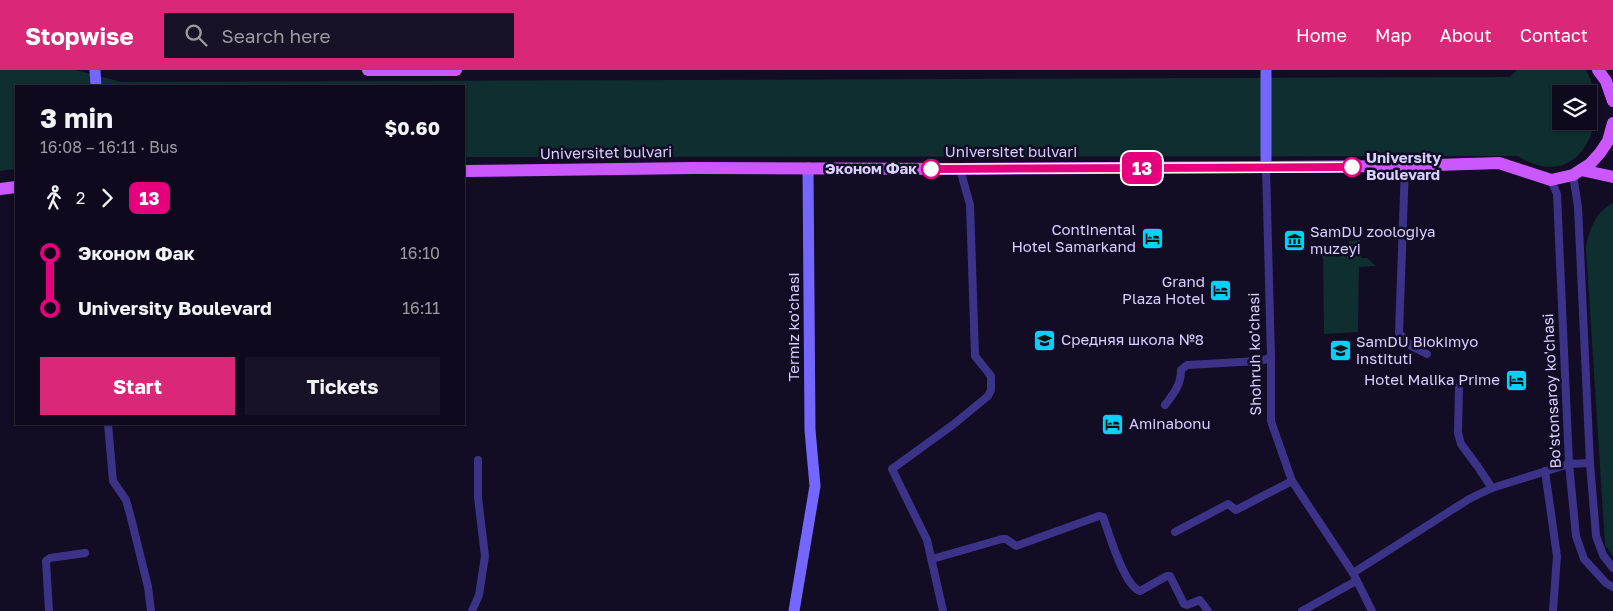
<!DOCTYPE html>
<html lang="en">
<head>
<meta charset="utf-8">
<style>
  body { margin:0; font-family:"Golos Text",sans-serif; background:#171225; color:#f1f3f6; height:100vh; display:flex; flex-direction:column; font-size:19px; white-space:nowrap }
  * { box-sizing:border-box; margin:0 }
  p { font-size:16px; color:#9b9aa3 }
  .icon { flex:none; width:28px; height:28px; fill:none; stroke:currentColor; stroke-width:2; stroke-linecap:round; stroke-linejoin:round }
  .map { position:relative; flex:1; overflow:hidden }
  .sheet { position:absolute; left:15px; top:15px; width:450px; height:340px; display:flex; flex-direction:column; background:#0e091c; border-radius:0px; box-shadow:0 1px 4px #0004,0 0 0 1px #2e2a3b }
  .sheet>* { flex:none }
  .badge { padding:0 10px; border-radius:8px; font-size:18px; line-height:32px }
  .controls { position:absolute; left:1552px; top:15px; display:grid; gap:10px }
  .controls a { display:grid; place-items:center; width:45px; height:45px; border-radius:0px; background:#0e091c; box-shadow:0 1px 4px #0004,0 0 0 1px #2e2a3b; font-size:25px }
  .map>.badge { position:absolute; translate:-50% -50%; box-shadow:0 0 0 2px #fff }
  .legs { display:flex; align-items:center; gap:8px; height:55px; padding:0 25px; font-size:16px }
  .legs p { margin-inline-start:auto }
  .head { display:flex; align-items:center; justify-content:space-between; height:85px; padding:0 25px }
  h1 { font-size:28px; font-weight:700; line-height:38px }
  .cta { display:flex; gap:10px; margin-top:auto; padding:10px 25px }
  .cta a { flex:1; height:58px; border-radius:0px; background:#db2777; color:#fff; font-size:20px; font-weight:700; line-height:58px; text-align:center }
  .cta a+a { background:#171225; color:#f1f3f6 }
  ul { padding:0 25px; list-style:none }
  li { display:flex; align-items:center; gap:18px; height:55px; font-size:19px }
  li i { display:grid; place-items:center; width:8px; height:100%; margin:0 6px; background:currentColor }
  li i::after { content:''; width:12px; height:12px; margin:-6px; border:4px solid; border-radius:50%; background:#0e091c }
  li p { margin-inline-start:auto }
  li:first-child i { background:linear-gradient(#0000 50%,currentColor 0) }
  li:last-child i { background:linear-gradient(currentColor 50%,#0000 0) }
  header { display:flex; align-items:center; gap:30px; box-sizing:border-box; height:70px; padding:0 25px; background:#db2777; color:#fff }
  header strong { font-size:24px }
  nav { display:flex; gap:28px; margin-inline-start:auto; font-size:18px }
  .search { width:350px; height:45px; background:#171225; display:flex; align-items:center; gap:12px; box-sizing:border-box; padding:0 18px; border-radius:0px; color:#9b9aa3; font-size:19px }
  .map>svg:first-child { display:block }
  .green { fill:#0f2e2f; fill-rule:evenodd }
  .lines { fill:none; stroke-linecap:round; stroke-linejoin:round }
  .minor { stroke:#3c3388; stroke-width:8 }
  .secondary { stroke:#7467ff; stroke-width:11 }
  .primary { stroke:#cb57ff; stroke-width:12 }
  .line-1-casing { stroke:#fff; stroke-width:11 }
  .line-1 { stroke:#e6007e; stroke-width:8 }
  .stop-1-dot { fill:#fff; stroke:#e6007e; stroke-width:2.5 }
  .labels { text-anchor:middle; stroke-width:5; stroke-linejoin:round; paint-order:stroke }
  .street-label { font-size:15px; fill:#d8d0ff; stroke:#120c25 }
  .stop-label { font-size:15px; font-weight:bold; fill:#d8d0ff; stroke:#120c25; text-anchor:start }
  .poi-label { font-size:15px; fill:#d8d0ff; stroke:#120c25; text-anchor:start }
</style>
</head>
<body>
<header>
<strong>Stopwise</strong>
<div class="search"><svg class="icon" aria-label="search" viewBox="0 0 24 24"><circle cx="10" cy="10" r="6"/><path d="M15 15l6 6"/></svg>Search here</div>
<nav><a>Home</a><a>Map</a><a>About</a><a>Contact</a></nav>
</header>
<div class="map">
<svg width="1613" height="541" viewBox="0 0 1613 541">
  <rect width="100%" height="100%" fill="#120c25"/>
  <g class="green">
    <path d="M 0,0 L 75,0 L 122,12 L 1510,7 L 1517,0 L 1586,0 C 1613,50 1579,125 1518,86 L 464,87 L 464,16 L 16,16 L 16,99 L 0,101 ZM 1561,24 L 1589,24 L 1589,51 L 1561,51 Z"/>
    <path d="M 1613,133 L 1613,486 L 1605,475 L 1586,178 C 1588,161 1596,141 1613,133 Z"/>
    <path d="M 1360,170 L 1361,188 L 1367,188 L 1376,196 L 1359,197 L 1358,262 L 1324,264 L 1323,189 L 1319,181 L 1349,180 L 1349,171 Z"/>
  </g>
  <g class="lines">
    <g class="minor">
      <path d="M 1405,96 L 1399,263 L 1411,276 L 1427,284"/>
      <path d="M 1266,97 L 1271,288 L 1271,351 L 1292,411 L 1353,503 L 1372,541"/>
      <path d="M 1573,105 L 1578,137 L 1590,393 L 1596,466 L 1603,485 L 1613,498"/>
      <path d="M 1551,110 L 1557,124 L 1569,394 L 1576,466 L 1584,489 L 1606,513 L 1613,517"/>
      <path d="M 1459,317 L 1458,363 L 1461,374 L 1478,397 L 1492,418"/>
      <path d="M 1165,335 C 1174,323 1181,315 1181,300 L 1187,295 L 1259,291 L 1271,288"/>
      <path d="M 108,354 L 113,411 L 126,430 L 131,448 L 148,517 L 151,541"/>
      <path d="M 1545,401 L 1557,486 L 1553,541"/>
      <path d="M 1175,462 L 1228,434 L 1236,440 L 1292,411"/>
      <path d="M 932,489 L 1002,469 L 1006,469 L 1016,476 L 1099,446 L 1103,447 C 1109,463 1124,516 1140,521 L 1167,506 L 1170,506 L 1184,534 L 1187,535 L 1200,530 L 1208,541"/>
      <path d="M 1353,503 L 1469,429 L 1492,418 L 1569,394 L 1590,393"/>
      <path d="M 49,541 L 46,491 L 50,488 L 85,483"/>
      <path d="M 472,541 L 479,525 L 485,486 L 478,428 L 478,390"/>
      <path d="M 943,541 L 927,470 L 892,399 L 954,354 L 988,326 L 991,320 L 991,306 L 975,286 L 970,135 L 960,99"/>
      <path d="M 1302,541 L 1356,511"/>
    </g>
    <g class="secondary">
      <path d="M 95,0 L 96,16"/>
      <path d="M 1266,97 L 1266,0"/>
      <path d="M 794,541 L 815,416 L 810,360 L 808,98"/>
    </g>
    <g class="primary">
      <path d="M 368,0 L 456,0"/>
      <path d="M 1598,0 L 1606,11 L 1613,31"/>
      <path d="M 1581,100 L 1613,107"/>
      <path d="M 464,101 L 694,98 L 960,99 L 1405,96 L 1499,93 L 1551,110 L 1573,105 L 1590,94 L 1600,83 L 1608,71 L 1613,53"/>
      <path d="M 0,119 L 16,117"/>
    </g>
  </g>
  <g class="lines">
    <defs>
      <path id="line-1" d="M 931,99 L 1352,97"/>
    </defs>
    <use href="#line-1" class="line-1-casing"/>
    <use href="#line-1" class="line-1"/>
  </g>
  <defs>
    <symbol id="hotel-square" viewBox="-11 -11 22 22"><rect x="-9" y="-9" width="18" height="18" rx="4" fill="#00d2fb" stroke="#120c25"/><path d="M-6-4.5h1.5V1H6V5H4.5V3h-9V5H-6ZM-4 0a1.8 1.8 0 1 1 3.6 0ZM.5 0V-2.5h3Q6-2.5 6 0Z" fill="#111"/></symbol>
    <symbol id="museum-square" viewBox="-11 -11 22 22"><rect x="-9" y="-9" width="18" height="18" rx="4" fill="#00d2fb" stroke="#120c25"/><path d="M0-6L6-3V-2H-6V-3ZM-5-1h2V3h-2ZM-1-1h2V3h-2ZM3-1h2V3H3ZM-6 4H6V6H-6Z" fill="#111"/></symbol>
    <symbol id="school-square" viewBox="-11 -11 22 22"><rect x="-9" y="-9" width="18" height="18" rx="4" fill="#00d2fb" stroke="#120c25"/><path d="M0-5L7-2L0 1L-7-2ZM-4 1L0 2.5L4 1V4Q0 6-4 4Z" fill="#111"/></symbol>
    <symbol id="university-square" viewBox="-11 -11 22 22"><rect x="-9" y="-9" width="18" height="18" rx="4" fill="#00d2fb" stroke="#120c25"/><path d="M0-5L7-2L0 1L-7-2ZM-4 1L0 2.5L4 1V4Q0 6-4 4Z" fill="#111"/></symbol>
  </defs>
  <g fill-rule="evenodd">
    <use href="#hotel-square" x="1140" y="156" width="25" height="25"/>
    <use href="#museum-square" x="1282" y="158" width="25" height="25"/>
    <use href="#hotel-square" x="1208" y="208" width="25" height="25"/>
    <use href="#school-square" x="1032" y="258" width="25" height="25"/>
    <use href="#university-square" x="1328" y="268" width="25" height="25"/>
    <use href="#hotel-square" x="1504" y="298" width="25" height="25"/>
    <use href="#hotel-square" x="1100" y="342" width="25" height="25"/>
  </g>
  <g class="stop-1-dot">
    <circle cx="1352" cy="97" r="9"/>
    <circle cx="931" cy="99" r="9"/>
  </g>
  <g class="labels">
    <g class="street-label">
      <text x="1011" y="87">Universitet bulvari</text>
      <text transform="translate(606 83) rotate(-1)" y="5">Universitet bulvari</text>
      <text transform="translate(794 257) rotate(-90)" y="5">Termiz ko'chasi</text>
      <text transform="translate(1255 284) rotate(-91)" y="5">Shohruh ko'chasi</text>
      <text transform="translate(1552 321) rotate(-93)" y="5">Bo'stonsaroy ko'chasi</text>
    </g>
    <g class="stop-label">
      <text x="1366" y="93">University<tspan x="1366" dy="17">Boulevard</tspan></text>
      <text x="917" y="104" text-anchor="end">Эконом Фак</text>
    </g>
    <g class="poi-label">
      <text x="1136" y="165" text-anchor="end">Continental<tspan x="1136" dy="17">Hotel Samarkand</tspan></text>
      <text x="1310" y="167">SamDU zoologiya<tspan x="1310" dy="17">muzeyi</tspan></text>
      <text x="1205" y="217" text-anchor="end">Grand<tspan x="1205" dy="17">Plaza Hotel</tspan></text>
      <text x="1061" y="275">Средняя школа №8</text>
      <text x="1356" y="277">SamDU Biokimyo<tspan x="1356" dy="17">instituti</tspan></text>
      <text x="1500" y="315" text-anchor="end">Hotel Malika Prime</text>
      <text x="1129" y="359">Aminabonu</text>
    </g>
  </g>
</svg>
<div class="controls">
<a><svg class="icon" aria-label="layers" viewBox="0 0 24 24"><path d="M12 4l9 5-9 5-9-5zM3 14l9 5 9-5"/></svg></a>
</div>
<b class="badge" style="left:1142px;top:98px;background:#e6007e;color:#fff">13</b>
<section class="sheet">
<div class="head"><div><h1>3 min</h1><p>16:08 – 16:11 · Bus</p></div><b>$0.60</b></div>
<div class="legs"><svg class="icon" aria-label="walk" viewBox="0 0 24 24"><circle cx="13" cy="4" r="2"/><path d="M13 8l-2 6 4 7M11 14l-3 7M7 12l3-4h3l4 4"/></svg>2<svg class="icon" aria-label="forward" viewBox="0 0 24 24"><path d="M9 5l7 7-7 7"/></svg><b class="badge" style="background:#e6007e;color:#fff">13</b></div>
<ul>
<li><i style="color:#e6007e"></i><b>Эконом Фак</b><p>16:10</p></li>
<li><i style="color:#e6007e"></i><b>University Boulevard</b><p>16:11</p></li>
</ul>
<div class="cta"><a>Start</a><a>Tickets</a></div>
</section>
</div>
</body>
</html>
